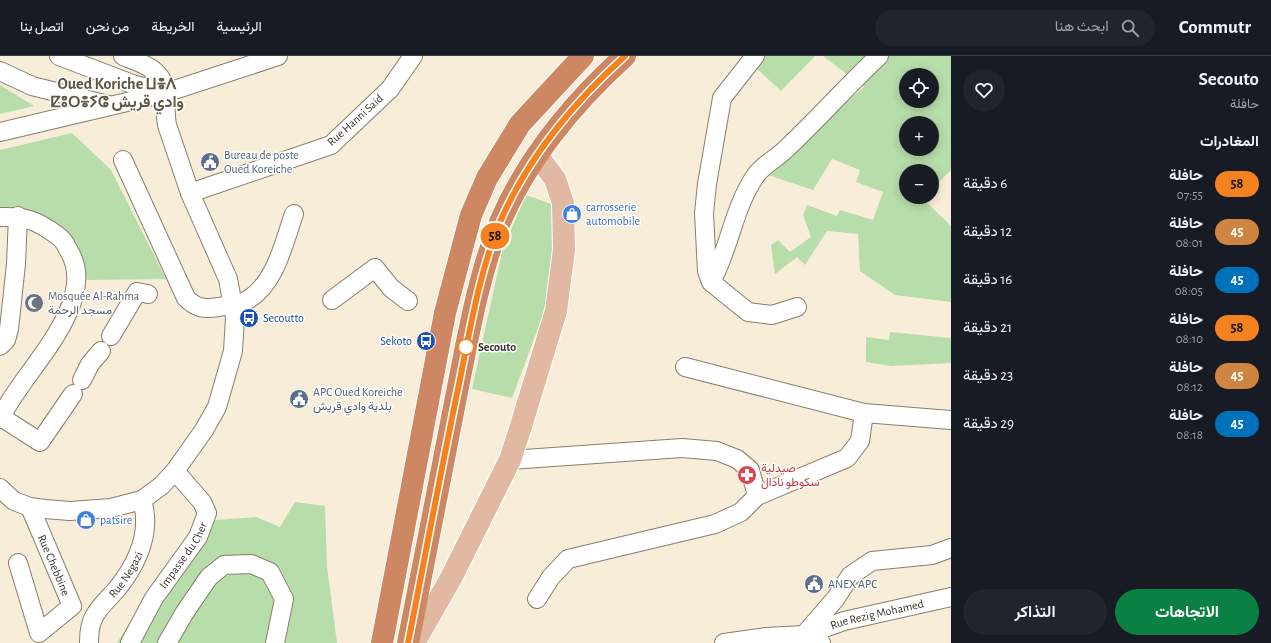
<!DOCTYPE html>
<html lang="ar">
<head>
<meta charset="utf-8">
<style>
  body { margin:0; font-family:"Alegreya Sans",Vazirmatn,"Noto Sans Tifinagh",sans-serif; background:#20242c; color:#f1f3f6; direction:rtl; height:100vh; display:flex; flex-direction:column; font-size:15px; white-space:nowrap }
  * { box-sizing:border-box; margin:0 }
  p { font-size:13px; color:#9ea1a6 }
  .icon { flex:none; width:22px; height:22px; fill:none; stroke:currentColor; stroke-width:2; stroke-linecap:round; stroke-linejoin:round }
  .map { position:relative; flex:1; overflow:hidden; direction:ltr }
  .drawer { display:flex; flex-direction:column; background:#171b24; width:320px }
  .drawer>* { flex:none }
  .badge { padding:0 8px; border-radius:13px; font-size:14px; line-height:26px }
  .fabs { position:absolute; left:899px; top:12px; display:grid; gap:8px }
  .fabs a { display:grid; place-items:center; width:40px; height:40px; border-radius:50%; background:#171b24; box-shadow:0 2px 10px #0003; font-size:20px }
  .map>.badge { position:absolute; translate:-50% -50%; box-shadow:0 0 0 2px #fff }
  h2 { padding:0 12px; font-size:15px; line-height:36px }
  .round { display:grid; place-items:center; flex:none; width:42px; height:42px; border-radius:21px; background:#20242c }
  .summary { display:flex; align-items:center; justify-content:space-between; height:68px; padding:0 12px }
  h1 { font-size:19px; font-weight:700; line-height:30px }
  .primary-button { display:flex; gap:8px; margin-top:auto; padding:8px 12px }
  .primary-button a { flex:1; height:46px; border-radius:24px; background:#0b8043; color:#fff; font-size:16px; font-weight:700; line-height:46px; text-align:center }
  .primary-button a+a { background:#20242c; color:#f1f3f6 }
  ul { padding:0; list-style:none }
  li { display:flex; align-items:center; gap:12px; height:48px; padding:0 12px }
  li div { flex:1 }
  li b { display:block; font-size:15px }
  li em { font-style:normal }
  li .badge { min-width:44px; font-weight:700; text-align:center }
  header { display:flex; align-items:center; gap:24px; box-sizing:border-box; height:56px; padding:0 20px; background:#171b24; border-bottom:1px solid #363941 }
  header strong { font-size:19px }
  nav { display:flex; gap:22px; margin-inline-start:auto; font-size:14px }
  .search { width:280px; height:36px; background:#20242c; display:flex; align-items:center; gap:10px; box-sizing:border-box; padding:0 14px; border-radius:22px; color:#9ea1a6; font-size:15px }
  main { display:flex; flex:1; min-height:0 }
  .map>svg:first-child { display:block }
  .green { fill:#b7ddab; fill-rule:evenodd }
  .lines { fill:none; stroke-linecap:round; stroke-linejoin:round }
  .minor-casing { stroke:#887e6b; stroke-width:20 }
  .major-casing { stroke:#fff; stroke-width:24 }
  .highway-casing { stroke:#fff; stroke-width:24 }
  .minor { stroke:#fff; stroke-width:18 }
  .major { stroke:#e1b8a1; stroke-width:22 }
  .highway { stroke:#cd8863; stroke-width:22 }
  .line-casing { stroke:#fff; stroke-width:9 }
  .line { stroke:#f58220; stroke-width:6 }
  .stop-dot { fill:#fff; stroke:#f58220; stroke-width:2 }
  .labels { text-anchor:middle; stroke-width:3; stroke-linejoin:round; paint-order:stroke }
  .street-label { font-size:12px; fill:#38342c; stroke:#fff }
  .service-label { font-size:12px; fill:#4e5e75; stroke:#fff; text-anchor:start }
  .shop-label { font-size:12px; fill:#366cbe; stroke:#fff; text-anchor:start }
  .worship-label { font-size:12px; fill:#5b616d; stroke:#fff; text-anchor:start }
  .transit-label { font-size:12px; fill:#164399; stroke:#fff; text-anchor:start }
  .stop-label { font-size:12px; font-weight:bold; fill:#38342c; stroke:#fff; text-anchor:start }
  .health-label { font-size:12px; fill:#be3a42; stroke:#fff; text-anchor:start }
  .district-label { font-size:16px; font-weight:bold; fill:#5f5744; stroke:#fff }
</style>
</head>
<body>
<header>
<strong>Commutr</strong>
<div class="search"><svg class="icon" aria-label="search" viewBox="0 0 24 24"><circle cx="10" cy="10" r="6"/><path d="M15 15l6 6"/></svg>ابحث هنا</div>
<nav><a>الرئيسية</a><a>الخريطة</a><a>من نحن</a><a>اتصل بنا</a></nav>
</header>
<main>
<section class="drawer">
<div class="summary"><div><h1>Secouto</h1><p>حافلة</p></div><a class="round"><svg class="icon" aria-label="heart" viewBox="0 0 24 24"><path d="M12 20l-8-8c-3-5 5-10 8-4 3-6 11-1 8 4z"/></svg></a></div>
<h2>المغادرات</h2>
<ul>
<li><span class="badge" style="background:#f58220;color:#111">58</span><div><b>حافلة</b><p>07:55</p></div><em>6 دقيقة</em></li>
<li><span class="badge" style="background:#cd853f;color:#fff">45</span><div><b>حافلة</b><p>08:01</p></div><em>12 دقيقة</em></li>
<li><span class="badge" style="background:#0072bc;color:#fff">45</span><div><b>حافلة</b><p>08:05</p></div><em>16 دقيقة</em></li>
<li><span class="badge" style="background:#f58220;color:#111">58</span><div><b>حافلة</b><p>08:10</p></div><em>21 دقيقة</em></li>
<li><span class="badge" style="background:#cd853f;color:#fff">45</span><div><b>حافلة</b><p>08:12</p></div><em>23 دقيقة</em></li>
<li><span class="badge" style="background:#0072bc;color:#fff">45</span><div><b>حافلة</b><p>08:18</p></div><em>29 دقيقة</em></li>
</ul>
<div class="primary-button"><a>الاتجاهات</a><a>التذاكر</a></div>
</section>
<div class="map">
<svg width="951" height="587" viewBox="0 0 951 587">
  <rect width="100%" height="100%" fill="#f7edd8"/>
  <g class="green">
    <path d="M 763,0 L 815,0 L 781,35 L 755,11 Z"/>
    <path d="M 823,0 L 951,0 L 951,114 L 932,133 L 932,115 L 906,115 L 906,141 L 924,141 L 923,143 L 951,170 L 951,246 L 895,239 L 860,215 L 858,178 L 827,175 L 805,209 L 797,201 L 775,218 L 771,189 L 778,184 L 790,196 L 811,181 L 803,159 L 807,149 L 837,160 L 840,154 L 873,164 L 883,136 L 856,126 L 860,114 L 832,103 L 813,134 L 768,119 L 791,93 L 864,31 ZM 906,19 L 932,19 L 932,45 L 906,45 ZM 906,67 L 932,67 L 932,93 L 906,93 Z"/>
    <path d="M 0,29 L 34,50 L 0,58 Z"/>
    <path d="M 72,77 L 111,114 L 166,223 L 87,224 C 84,215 81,203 77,195 C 62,168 31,148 0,152 L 0,94 Z"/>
    <path d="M 526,139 L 557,150 L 550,240 L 512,342 L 472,333 L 503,192 Z"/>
    <path d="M 890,276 L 951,282 L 951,307 L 891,310 L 866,306 L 866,281 L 889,284 Z"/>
    <path d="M 295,446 L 325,450 L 327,511 L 337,587 L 117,587 L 134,560 L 205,465 L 256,461 L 280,471 Z"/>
  </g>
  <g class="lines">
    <defs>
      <g id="minor">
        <path d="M 59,0 L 135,29 L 164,36"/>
        <path d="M 755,0 L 722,42 L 707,128 L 704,157 L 707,215 L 711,226 C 730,192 733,152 756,119 C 763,109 777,102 786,93 C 818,63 847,30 879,0"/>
        <path d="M 0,15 L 32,30 L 108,49"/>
        <path d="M 0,76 L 165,37 L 278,0"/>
        <path d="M 123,104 L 186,242 C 197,253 204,253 219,251 C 228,249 240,249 249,243 C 276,226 284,186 294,158"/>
        <path d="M 190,137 L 331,89 L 390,33 L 413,0"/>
        <path d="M 0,161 C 26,160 38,165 58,180 C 64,184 66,189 69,195 C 101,248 20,318 0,363"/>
        <path d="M 711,226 L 748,256 L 772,259 L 797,251"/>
        <path d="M 332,244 L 375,212 L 391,232 L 408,245"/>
        <path d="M 111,280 L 137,236 L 148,238"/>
        <path d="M 0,290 L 6,284 L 9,273 L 16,208 L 18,160"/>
        <path d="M 685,311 L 864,357 L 951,364"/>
        <path d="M 82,324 L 90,308 L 101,295"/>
        <path d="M 1,361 L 40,386 L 73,338"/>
        <path d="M 510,404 L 682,392 L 717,395 L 737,403 L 750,414 L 757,440 L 741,456 L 715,468 L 568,503 L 551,521 L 537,543"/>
        <path d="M 0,432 L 14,445 L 30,451 L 45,453 L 70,455 L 111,452 L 142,444 L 161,430 L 175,415 L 204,374 L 217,351 L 233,295 L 235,261 L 228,223 L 190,137 L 167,69 C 165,58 166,48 165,37 C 164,13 141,7 123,0"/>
        <path d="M 757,440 L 847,402 L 860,385 L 864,357"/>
        <path d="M 18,507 L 39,577 L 72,550 L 30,451"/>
        <path d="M 804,579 L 836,542 L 850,520 L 872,505 L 932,499 L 951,492"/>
        <path id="s1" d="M 805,579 L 844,565 L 951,541"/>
        <path id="s2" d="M 89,586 C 89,577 90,567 95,559 C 100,550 110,541 117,533 C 137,508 152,477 142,444"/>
        <path id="s3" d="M 130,587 L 154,542 L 198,481 L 207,457 L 202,446 L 175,415"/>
        <path d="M 167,587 L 185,556 L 209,521 L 224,509 L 251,508 L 270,516 L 284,543 L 275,587"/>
        <path d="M 724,587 L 766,581 L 804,579 L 821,587"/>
      </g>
      <path id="major" d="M 414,587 L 451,522 L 510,404 L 521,370 L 556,255 L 564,194 L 563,147 L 555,123 L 537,99"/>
      <g id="highway">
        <path d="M 382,587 L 445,257 L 471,159 L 487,122 L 520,68 L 583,0"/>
        <path d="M 408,587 C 425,502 441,416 458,331 C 469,276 479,218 500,166 C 528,101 573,47 625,0"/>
      </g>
    </defs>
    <use href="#minor" class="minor-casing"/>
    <use href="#major" class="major-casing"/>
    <use href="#highway" class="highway-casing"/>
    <use href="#minor" class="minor"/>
    <use href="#major" class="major"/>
    <use href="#highway" class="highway"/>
  </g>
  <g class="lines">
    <defs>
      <path id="line" d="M 408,587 C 425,501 441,414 459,328 C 470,274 479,217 500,166 C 528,101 573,47 625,0"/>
    </defs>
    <use href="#line" class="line-casing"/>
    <use href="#line" class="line"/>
  </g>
  <defs>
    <symbol id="civic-disc" viewBox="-11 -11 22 22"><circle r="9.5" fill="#5c6f8a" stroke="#fff"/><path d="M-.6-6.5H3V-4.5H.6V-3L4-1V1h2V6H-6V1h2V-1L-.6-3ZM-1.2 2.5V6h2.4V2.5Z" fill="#fff"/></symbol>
    <symbol id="shop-disc" viewBox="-11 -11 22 22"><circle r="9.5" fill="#3f7fe0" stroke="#fff"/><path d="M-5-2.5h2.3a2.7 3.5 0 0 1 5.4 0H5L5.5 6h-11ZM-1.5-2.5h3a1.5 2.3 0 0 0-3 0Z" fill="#fff"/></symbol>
    <symbol id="mosque-disc" viewBox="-11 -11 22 22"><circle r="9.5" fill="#6b7280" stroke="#fff"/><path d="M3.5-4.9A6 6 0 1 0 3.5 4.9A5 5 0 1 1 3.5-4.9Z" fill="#fff"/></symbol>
    <symbol id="bus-disc" viewBox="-11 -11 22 22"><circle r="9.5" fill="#1a4fb4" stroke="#fff"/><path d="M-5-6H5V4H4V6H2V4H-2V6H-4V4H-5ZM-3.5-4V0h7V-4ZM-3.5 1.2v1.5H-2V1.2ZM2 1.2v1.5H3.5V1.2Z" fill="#fff"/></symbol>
    <symbol id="pharmacy-disc" viewBox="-11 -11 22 22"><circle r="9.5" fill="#e0444e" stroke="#fff"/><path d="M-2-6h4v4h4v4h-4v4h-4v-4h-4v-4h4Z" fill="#fff"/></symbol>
  </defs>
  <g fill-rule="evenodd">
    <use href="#civic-disc" x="199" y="95" width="22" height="22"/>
    <use href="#shop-disc" x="561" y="147" width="22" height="22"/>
    <use href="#mosque-disc" x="23" y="236" width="22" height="22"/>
    <use href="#bus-disc" x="238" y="251" width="22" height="22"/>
    <use href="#bus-disc" x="415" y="274" width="22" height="22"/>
    <use href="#civic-disc" x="288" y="332" width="22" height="22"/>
    <use href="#pharmacy-disc" x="736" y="408" width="22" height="22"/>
    <use href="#shop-disc" x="75" y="453" width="22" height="22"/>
    <use href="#civic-disc" x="803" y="517" width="22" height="22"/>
  </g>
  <circle class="stop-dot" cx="466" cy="291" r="8"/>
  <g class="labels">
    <g class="street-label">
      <text transform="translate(355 64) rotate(-42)" y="4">Rue Hanni Said</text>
      <text dy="4" stroke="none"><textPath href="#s3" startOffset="103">Impasse du Cher</textPath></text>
      <text transform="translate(54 509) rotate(67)" y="4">Rue Chebbine</text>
      <text dy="4" stroke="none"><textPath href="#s2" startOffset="79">Rue Negazi</textPath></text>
      <text dy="4" stroke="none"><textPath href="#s1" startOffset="75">Rue Rezig Mohamed</textPath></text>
    </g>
    <g class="service-label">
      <text x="224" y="103">Bureau de poste<tspan x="224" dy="14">Oued Koreiche</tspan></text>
      <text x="313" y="340">APC Oued Koreiche<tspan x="313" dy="14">بلدية وادي قريش</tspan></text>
      <text x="828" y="532">ANEX APC</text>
    </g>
    <g class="shop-label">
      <text x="586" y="155">carrosserie<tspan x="586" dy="14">automobile</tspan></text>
      <text x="100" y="468">patsire</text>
    </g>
    <g class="worship-label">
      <text x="48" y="244">Mosquée Al-Rahma<tspan x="48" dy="14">مسجد الرحمة</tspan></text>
    </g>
    <g class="transit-label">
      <text x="263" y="266">Secoutto</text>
      <text x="412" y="289" text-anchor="end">Sekoto</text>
    </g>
    <g class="stop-label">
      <text x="478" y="295">Secouto</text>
    </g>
    <g class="health-label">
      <text x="761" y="416">صيدلية<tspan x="761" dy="14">سكوطو نادال</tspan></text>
    </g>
    <g class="district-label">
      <text x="117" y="33">Oued Koriche ⵡⴻⴷ<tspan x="117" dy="18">ⵇⵓⵔⴻⵢⵛ وادي قريش</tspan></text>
    </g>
  </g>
</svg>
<div class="fabs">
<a><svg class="icon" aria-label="locate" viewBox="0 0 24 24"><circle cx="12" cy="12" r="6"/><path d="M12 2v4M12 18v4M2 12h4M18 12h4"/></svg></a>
<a>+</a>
<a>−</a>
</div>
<b class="badge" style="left:495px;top:180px;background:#f58220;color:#111">58</b>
</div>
</main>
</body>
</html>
